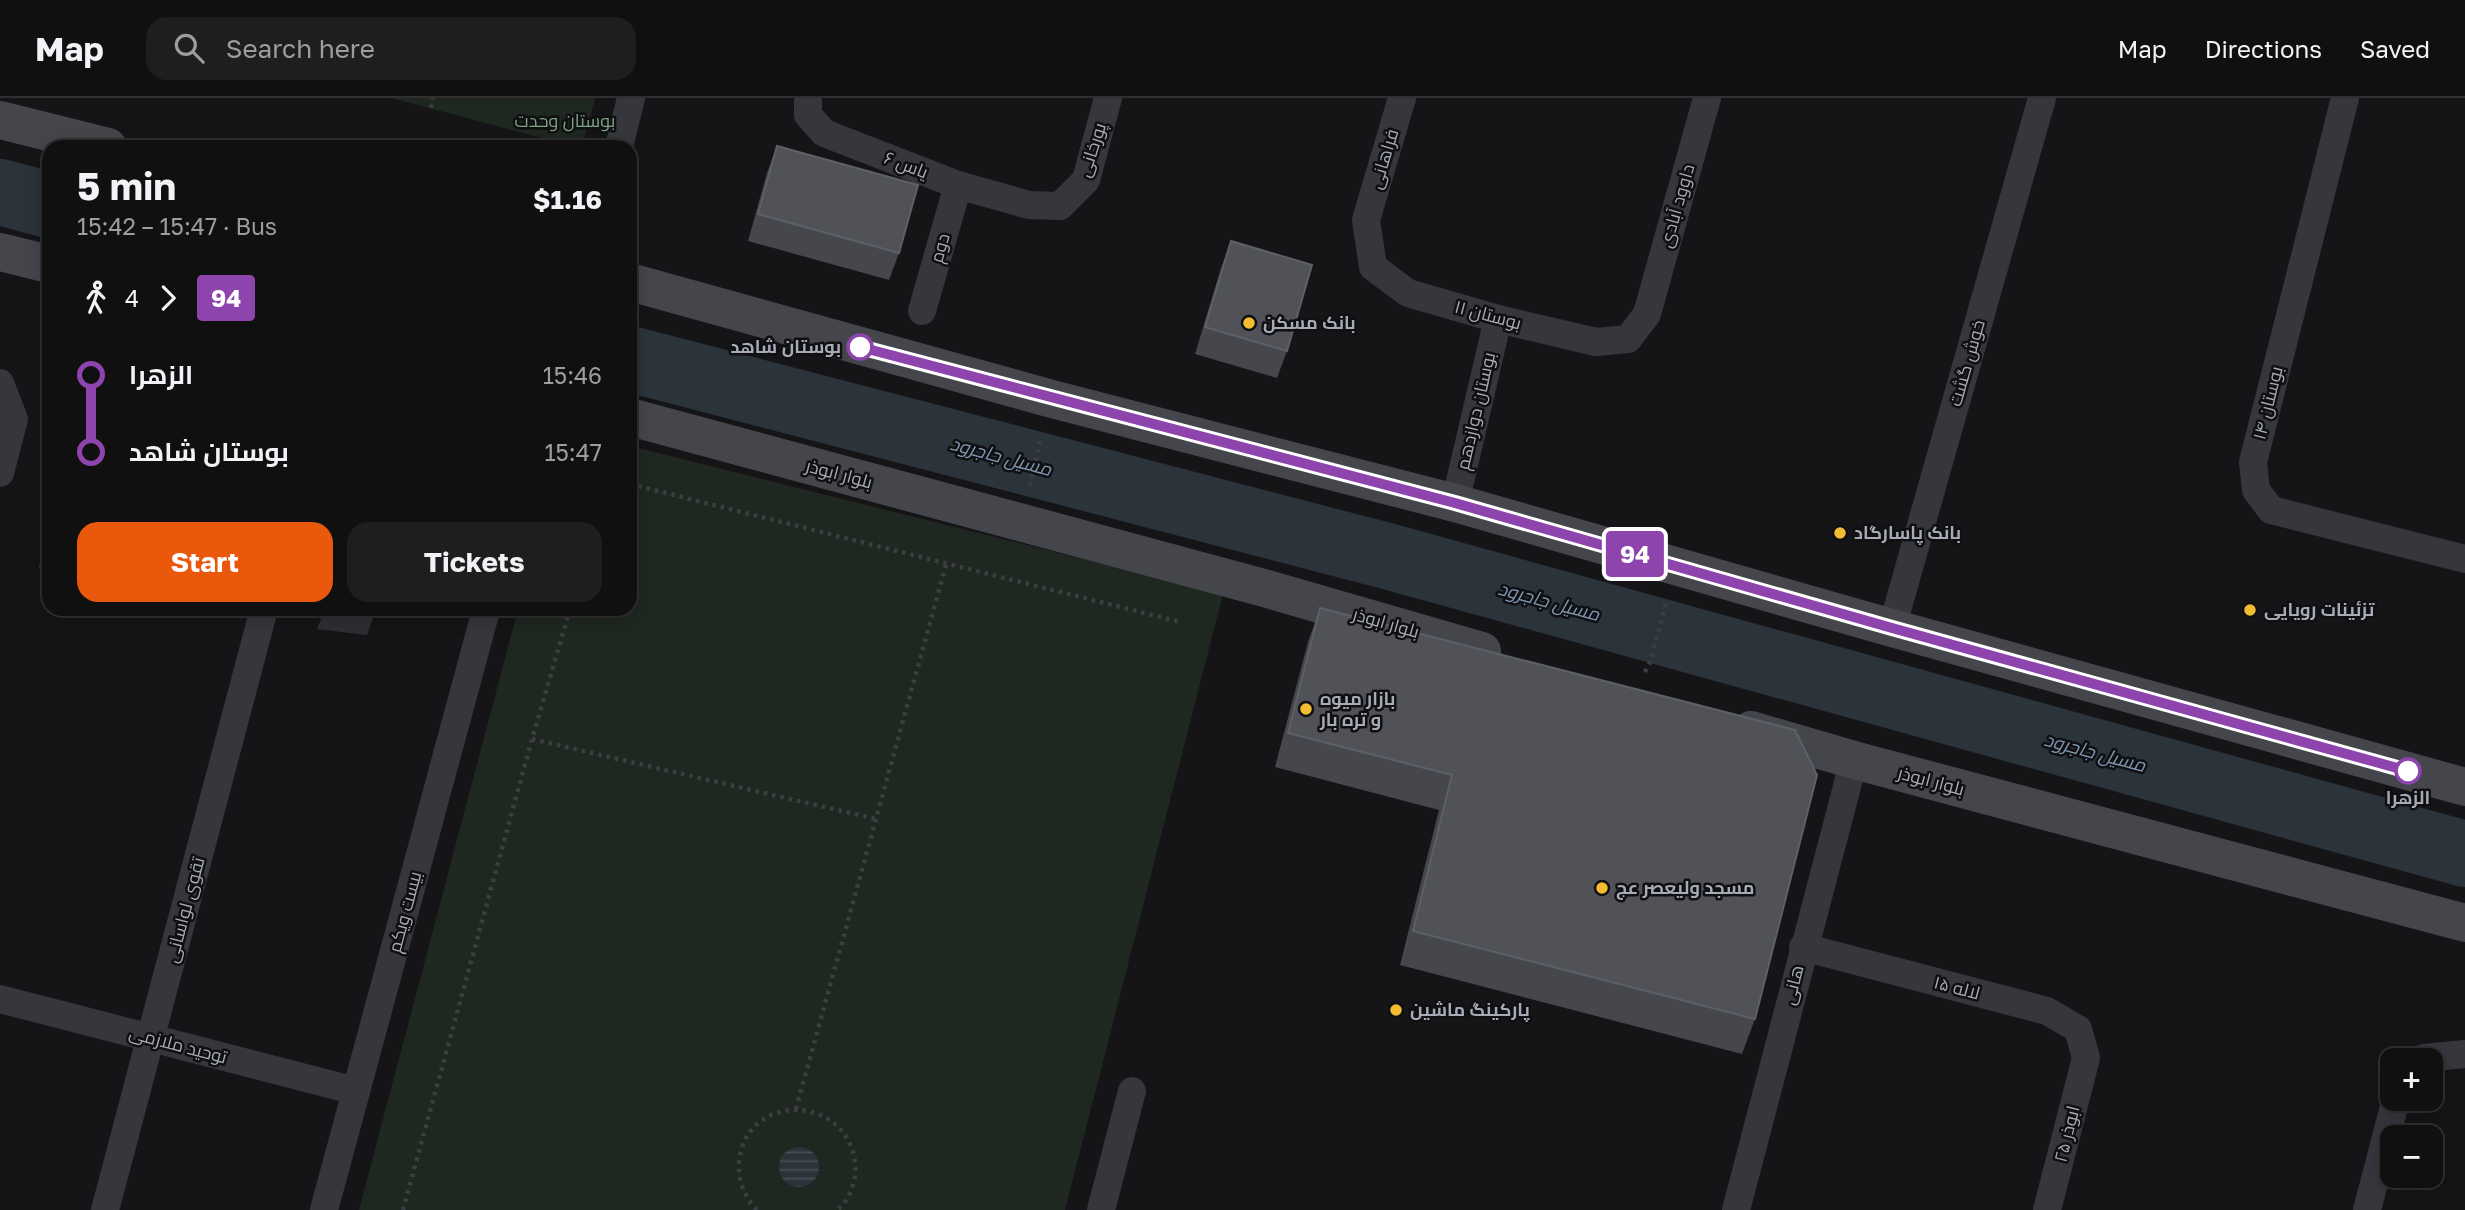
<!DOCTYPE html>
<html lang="en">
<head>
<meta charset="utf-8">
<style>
  body { margin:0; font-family:"Golos Text",Cairo,sans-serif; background:#1e1e1f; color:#f1f3f6; height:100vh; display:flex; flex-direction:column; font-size:26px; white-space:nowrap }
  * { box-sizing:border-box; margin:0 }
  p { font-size:23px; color:#9c9d9f }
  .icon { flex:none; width:38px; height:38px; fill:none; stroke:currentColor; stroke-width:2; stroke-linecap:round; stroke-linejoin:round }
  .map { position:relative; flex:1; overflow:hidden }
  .sheet { position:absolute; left:42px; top:42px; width:595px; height:476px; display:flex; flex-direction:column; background:#101011; border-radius:21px; box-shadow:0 4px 18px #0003,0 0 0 2px #303031 }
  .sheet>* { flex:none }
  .badge { padding:0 14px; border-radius:5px; font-size:24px; line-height:46px }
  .fabs { position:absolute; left:2380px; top:950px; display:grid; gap:14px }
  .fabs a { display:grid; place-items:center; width:63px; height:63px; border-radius:14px; background:#101011; box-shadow:0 4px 18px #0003,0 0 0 2px #303031; font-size:35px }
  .map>.badge { position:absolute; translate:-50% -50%; box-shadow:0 0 0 4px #fff }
  .legs { display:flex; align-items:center; gap:10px; height:77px; padding:0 35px; font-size:23px }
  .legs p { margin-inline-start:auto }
  .overview { display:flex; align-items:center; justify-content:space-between; height:119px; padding:0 35px }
  h1 { font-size:38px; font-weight:700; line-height:52px }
  .primary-button { display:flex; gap:14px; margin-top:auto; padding:14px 35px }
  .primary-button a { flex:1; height:80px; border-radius:21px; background:#ea580c; color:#fff; font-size:28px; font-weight:700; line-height:80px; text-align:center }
  .primary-button a+a { background:#1e1e1f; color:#f1f3f6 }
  ul { padding:0 35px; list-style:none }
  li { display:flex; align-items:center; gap:24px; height:77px; font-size:26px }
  li i { display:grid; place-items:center; width:10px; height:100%; margin:0 9px; background:currentColor }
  li i::after { content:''; width:18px; height:18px; margin:-9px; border:5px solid; border-radius:50%; background:#101011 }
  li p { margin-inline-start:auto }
  li:first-child i { background:linear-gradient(#0000 50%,currentColor 0) }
  li:last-child i { background:linear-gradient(currentColor 50%,#0000 0) }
  header { display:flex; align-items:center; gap:42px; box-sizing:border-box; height:98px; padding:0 35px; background:#101011; border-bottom:2px solid #303031 }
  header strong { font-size:33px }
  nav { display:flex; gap:38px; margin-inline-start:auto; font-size:24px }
  .search { width:490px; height:63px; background:#1e1e1f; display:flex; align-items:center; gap:18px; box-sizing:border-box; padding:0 24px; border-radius:21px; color:#9c9d9f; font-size:26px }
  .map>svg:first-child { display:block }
  .park { fill:#1f2721 }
  .water { fill:url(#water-rules) }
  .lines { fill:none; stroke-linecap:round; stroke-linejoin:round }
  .river { stroke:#2b333b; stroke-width:66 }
  .path { stroke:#3c3e43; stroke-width:4.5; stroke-dasharray:3.5 5; stroke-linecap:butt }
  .street { stroke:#36373c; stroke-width:28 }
  .secondary { stroke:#44464c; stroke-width:38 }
  .wall { fill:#46474c }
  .shaded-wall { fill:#2e2f32 }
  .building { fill:#515258; stroke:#5e6067; stroke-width:2 }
  .line-1-casing { stroke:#fff; stroke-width:16 }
  .line-1 { stroke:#8e44ad; stroke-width:10 }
  .poi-dot { fill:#f4bc31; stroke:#101012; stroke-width:2.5 }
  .stop-1-dot { fill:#fff; stroke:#8e44ad; stroke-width:3.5 }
  .labels { text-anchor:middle; stroke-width:5; stroke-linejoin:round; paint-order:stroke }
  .park-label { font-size:18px; fill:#7ea382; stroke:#101012 }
  .street-label { font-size:18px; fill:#a7abb8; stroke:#101012 }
  .poi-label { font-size:18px; font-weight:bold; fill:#a7abb8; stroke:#101012; text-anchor:start }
  .stop-label { font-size:18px; font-weight:bold; fill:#a7abb8; stroke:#101012; text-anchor:end }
  .water-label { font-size:19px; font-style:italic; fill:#7e97b3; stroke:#101012 }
</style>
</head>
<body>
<header>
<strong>Map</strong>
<div class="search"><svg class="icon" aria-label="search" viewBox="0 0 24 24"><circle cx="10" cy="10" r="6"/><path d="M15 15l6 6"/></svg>Search here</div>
<nav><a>Map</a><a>Directions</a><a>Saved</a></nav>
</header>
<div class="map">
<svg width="2465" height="1112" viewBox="0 0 2465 1112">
  <defs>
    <pattern id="water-rules" width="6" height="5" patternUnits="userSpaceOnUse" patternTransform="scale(1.75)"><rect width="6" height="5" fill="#2b333b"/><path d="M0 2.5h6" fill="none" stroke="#474e55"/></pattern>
  </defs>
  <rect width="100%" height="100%" fill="#151517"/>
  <g class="park">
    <path d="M 392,0 L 595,0 L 582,49 L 576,49 Z"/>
    <path d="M 630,348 L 1223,496 L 1065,1112 L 359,1112 L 518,511 L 630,511 Z"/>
  </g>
  <circle class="water" cx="799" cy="1069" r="20"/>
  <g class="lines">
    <g class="river">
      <path d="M 0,94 L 49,107"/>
      <path d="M 630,261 L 1387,458 L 2465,756"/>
    </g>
    <g class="path">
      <path d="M 431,10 L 433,0"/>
      <path d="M 630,386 L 1180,524"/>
      <path d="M 1030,388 L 1041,338"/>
      <path d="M 1645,574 L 1651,562 L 1666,505"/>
      <path d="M 532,641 L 876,721"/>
      <path d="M 796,1011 L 946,467"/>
      <path d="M 403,1112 L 532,641 L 570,511"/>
      <path d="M 757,1112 C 744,1099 738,1082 739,1064 C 745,995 845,994 855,1064 C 857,1080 851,1101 837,1112"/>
    </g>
    <g class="street">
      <path d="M 808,0 L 808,17 L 824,35 L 958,87 L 1029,107 L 1060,108 L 1086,82 L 1108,0"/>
      <path d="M 1402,0 L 1366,122 L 1373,169 L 1408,195 L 1498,221 L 1596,244 L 1628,241 L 1647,216 L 1707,0"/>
      <path d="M 2345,0 L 2253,364 L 2256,392 L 2271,412 L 2465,461"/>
      <path d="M 619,49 L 631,0"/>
      <path d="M 922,213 L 958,87"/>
      <path d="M 0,285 L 14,321 L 0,375"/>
      <path d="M 1455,405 L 1498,221"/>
      <path d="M 1892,530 L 2042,0"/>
      <path d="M 1803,849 L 2047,913 L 2078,931 L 2086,960 L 2047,1112"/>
      <path d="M 0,901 L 356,993"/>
      <path d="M 2423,962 L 2424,960 L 2465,956"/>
      <path d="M 105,1112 L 264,511"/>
      <path d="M 324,1112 L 485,516"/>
      <path d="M 1101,1112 L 1132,993"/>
      <path d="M 1736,1112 L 1854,662"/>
      <path d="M 2367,1112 L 2396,1001"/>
    </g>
    <g class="secondary">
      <path d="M 0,22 L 108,49"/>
      <path d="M 0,154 L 49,166"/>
      <path d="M 630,184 L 1052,301 L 1455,405 L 1892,530 L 2465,689"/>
      <path d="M 630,319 L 1264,490 L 1482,553"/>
      <path d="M 1751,632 L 1854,662 L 2465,825"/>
    </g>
  </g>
  <g class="wall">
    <path d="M 777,48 L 899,155 L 889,182 L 748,143 L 767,75 Z"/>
    <path d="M 1231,143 L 1287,253 L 1277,280 L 1195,256 L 1221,170 Z"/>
    <path d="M 49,433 L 49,474 L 39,469 Z"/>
    <path d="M 1320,510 L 1755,921 L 1742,956 L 1400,867 L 1439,712 L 1275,669 L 1308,544 Z"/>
  </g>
  <path class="shaded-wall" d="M 325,511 L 376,511 L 367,537 L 317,531 Z"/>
  <g class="building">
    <path d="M 777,48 L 918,87 L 899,155 L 758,116 Z"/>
    <path d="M 1231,143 L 1312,167 L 1287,253 L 1205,229 Z"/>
    <path d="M 1320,510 L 1795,632 L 1817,677 L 1755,921 L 1413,833 L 1452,677 L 1288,635 Z"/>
  </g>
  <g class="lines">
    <defs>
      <path id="line-1" d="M 860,249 L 1455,405 L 1892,530 L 2408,673"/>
    </defs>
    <use href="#line-1" class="line-1-casing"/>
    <use href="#line-1" class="line-1"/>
  </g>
  <g class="poi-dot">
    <circle cx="1249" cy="225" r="7"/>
    <circle cx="1840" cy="435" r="7"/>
    <circle cx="2250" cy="512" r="7"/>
    <circle cx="1306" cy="611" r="7"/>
    <circle cx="1602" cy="790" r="7"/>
    <circle cx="1396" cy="912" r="7"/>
  </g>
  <g class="stop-1-dot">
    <circle cx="860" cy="249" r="12"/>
    <circle cx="2408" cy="673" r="12"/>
  </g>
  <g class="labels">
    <g class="park-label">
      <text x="565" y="29">بوستان وحدت</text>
    </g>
    <g class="street-label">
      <text transform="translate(1092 52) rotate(-72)" y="6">پورخانی</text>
      <text transform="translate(1384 61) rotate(-73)" y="6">فراهانی</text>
      <text transform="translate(906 67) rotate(21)" y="6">یاس ۶</text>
      <text transform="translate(1677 108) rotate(-74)" y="6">داوود آبادی</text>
      <text transform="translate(940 150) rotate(-74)" y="6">دوم</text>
      <text transform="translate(1488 217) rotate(15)" y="6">بوستان ۱۱</text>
      <text transform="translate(1967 265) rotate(-74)" y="6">خوش گشت</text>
      <text transform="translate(2268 305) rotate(-76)" y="6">بوستان ۱۴</text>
      <text transform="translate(1476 313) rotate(-77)" y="6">بوستان دوازدهم</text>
      <text transform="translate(839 376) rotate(15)" y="6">بلوار ابوذر</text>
      <text transform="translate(1386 525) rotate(16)" y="6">بلوار ابوذر</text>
      <text transform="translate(1931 683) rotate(15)" y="6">بلوار ابوذر</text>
      <text transform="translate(185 812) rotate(-75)" y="6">تقوی لواسانی</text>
      <text transform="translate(405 814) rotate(-75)" y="6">بیست ویکم</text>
      <text transform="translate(1793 887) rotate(-76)" y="6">هانی</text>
      <text transform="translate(1957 890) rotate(15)" y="6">لاله ۱۵</text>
      <text transform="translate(178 947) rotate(15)" y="6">توحید ملازمی</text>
      <text transform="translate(2067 1036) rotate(-76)" y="6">ابوذر ۲۵</text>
    </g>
    <g class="poi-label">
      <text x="1263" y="231">بانک مسکن</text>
      <text x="1854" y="441">بانک پاسارگاد</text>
      <text x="2264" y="518">تزئینات رویایی</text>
      <text x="1320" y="607">بازار میوه<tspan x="1320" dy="21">و تره بار</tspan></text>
      <text x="1616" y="796">مسجد ولیعصر عج</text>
      <text x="1410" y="918">پارکینگ ماشین</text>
    </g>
    <g class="stop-label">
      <text x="841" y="255">بوستان شاهد</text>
      <text x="2408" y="706" text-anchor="middle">الزهرا</text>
    </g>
    <g class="water-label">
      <text transform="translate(1001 358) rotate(15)" y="7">مسیل جاجرود</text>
      <text transform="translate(1549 503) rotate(15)" y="7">مسیل جاجرود</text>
      <text transform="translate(2095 654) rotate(15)" y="7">مسیل جاجرود</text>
    </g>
  </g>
</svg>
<div class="fabs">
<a>+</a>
<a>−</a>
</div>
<b class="badge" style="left:1635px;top:456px;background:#8e44ad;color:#fff">94</b>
<section class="sheet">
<div class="overview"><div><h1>5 min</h1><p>15:42 – 15:47 · Bus</p></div><b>$1.16</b></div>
<div class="legs"><svg class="icon" aria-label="walk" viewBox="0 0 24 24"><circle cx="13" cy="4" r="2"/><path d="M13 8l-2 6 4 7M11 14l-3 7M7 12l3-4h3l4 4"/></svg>4<svg class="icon" aria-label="forward" viewBox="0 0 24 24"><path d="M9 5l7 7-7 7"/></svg><b class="badge" style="background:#8e44ad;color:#fff">94</b></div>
<ul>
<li><i style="color:#8e44ad"></i><b>الزهرا</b><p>15:46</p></li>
<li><i style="color:#8e44ad"></i><b>بوستان شاهد</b><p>15:47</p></li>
</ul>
<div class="primary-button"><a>Start</a><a>Tickets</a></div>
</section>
</div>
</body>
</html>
